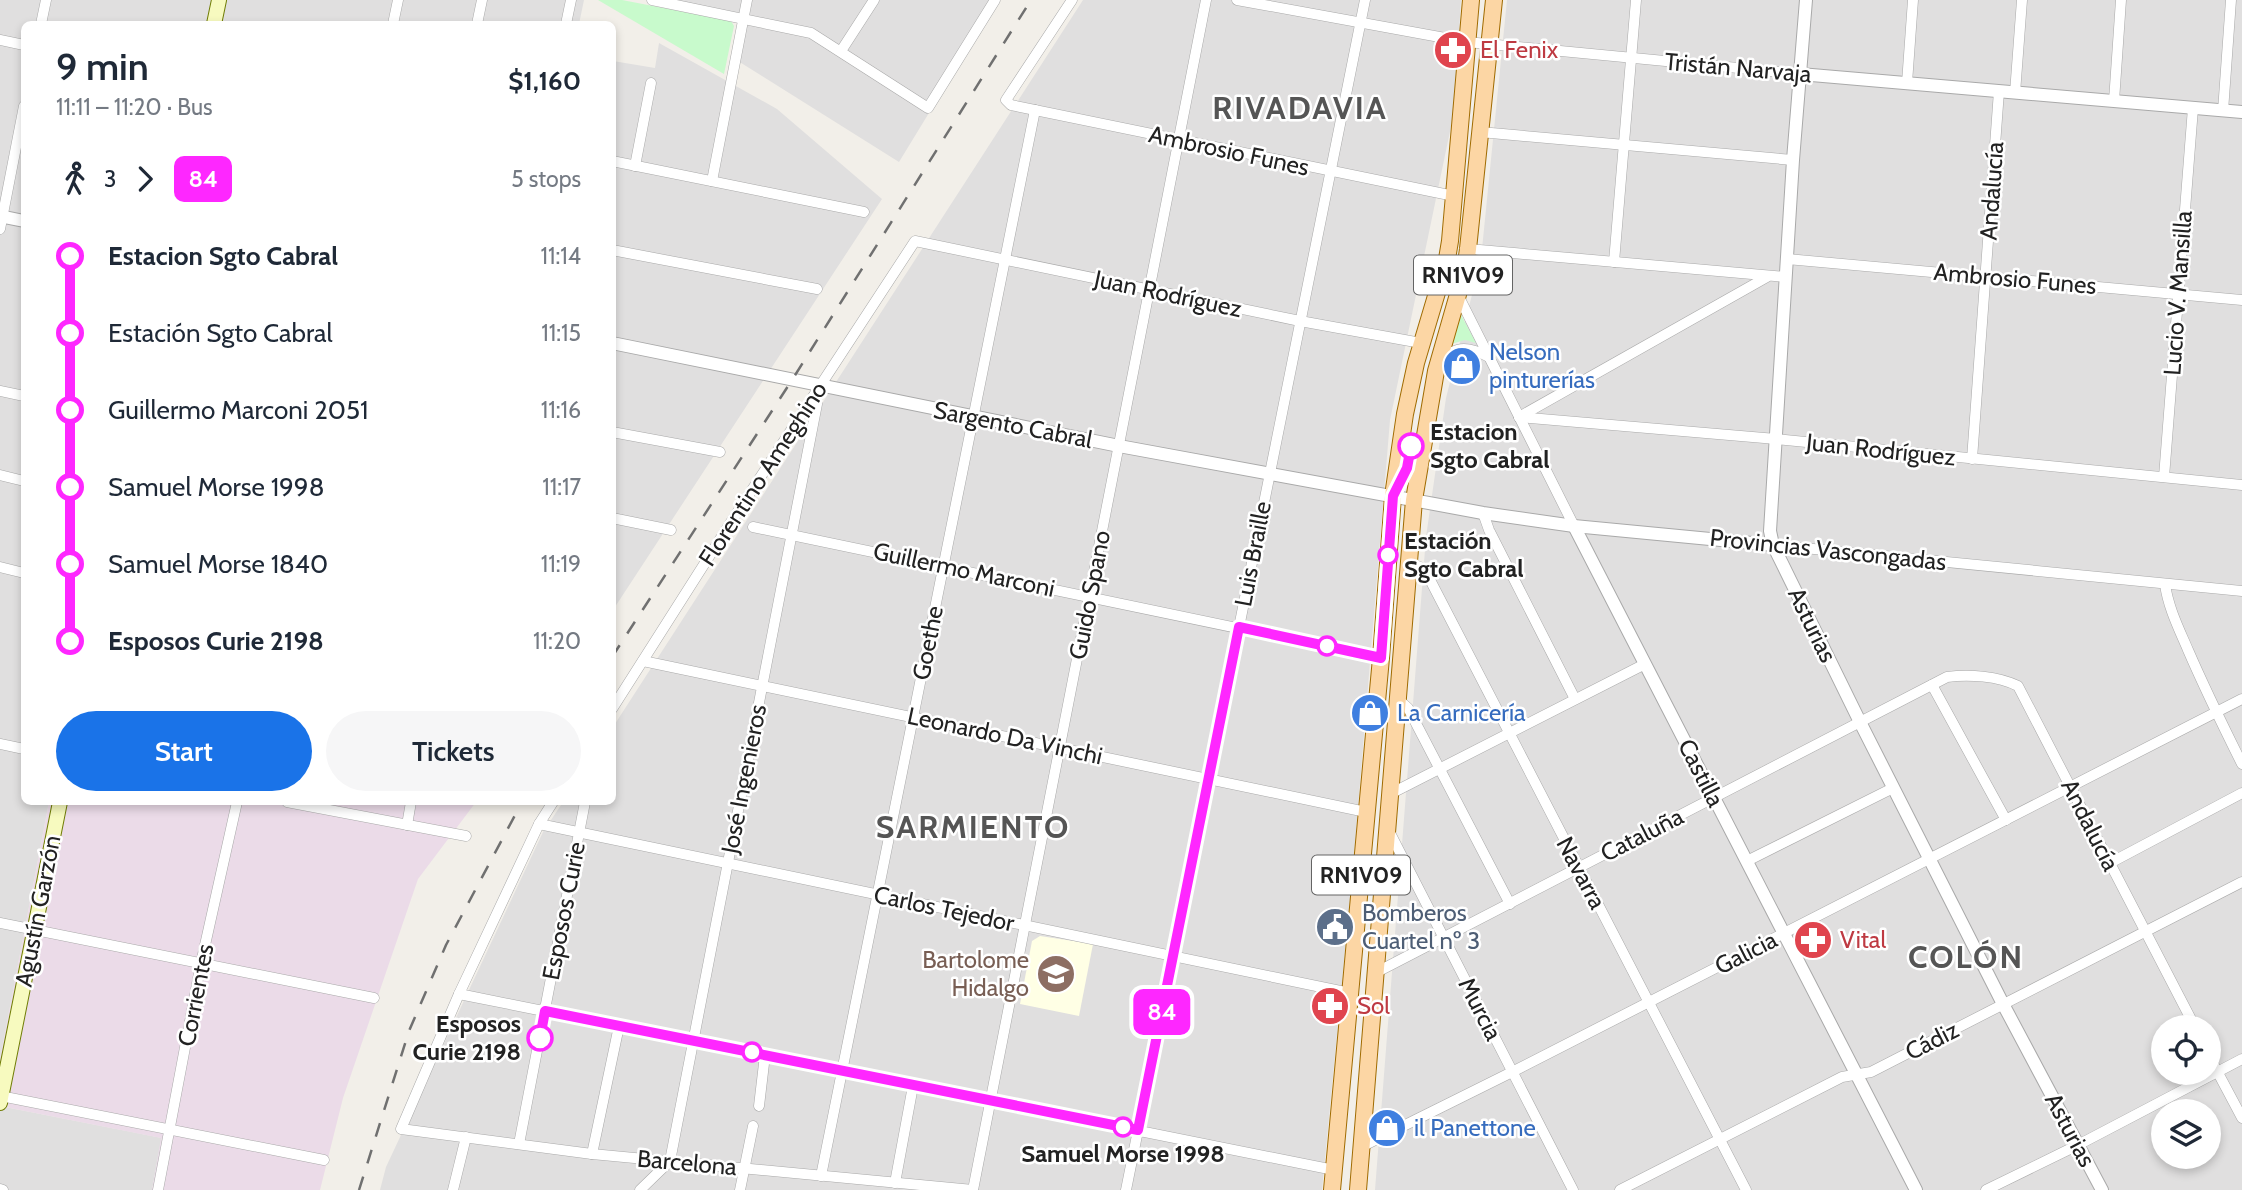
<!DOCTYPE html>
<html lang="en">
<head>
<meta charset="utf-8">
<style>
  body { margin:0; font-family:Cabin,sans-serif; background:#f6f6f7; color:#1f2937; height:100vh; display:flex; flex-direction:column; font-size:26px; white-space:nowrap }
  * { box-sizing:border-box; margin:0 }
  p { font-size:23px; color:#747a83 }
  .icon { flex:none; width:38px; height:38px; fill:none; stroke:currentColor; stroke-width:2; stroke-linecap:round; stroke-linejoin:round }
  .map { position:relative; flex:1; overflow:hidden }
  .side { position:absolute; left:21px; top:21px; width:595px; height:784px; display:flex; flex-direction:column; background:#fff; border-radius:10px; box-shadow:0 4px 10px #0003 }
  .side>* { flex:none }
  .badge { padding:0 14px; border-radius:10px; font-size:24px; line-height:46px }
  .fabs { position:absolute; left:2151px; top:1015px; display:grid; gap:14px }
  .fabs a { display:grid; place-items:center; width:70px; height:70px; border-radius:50%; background:#fff; box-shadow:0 4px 10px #0003; font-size:35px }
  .map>.badge { position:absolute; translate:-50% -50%; box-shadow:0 0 0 4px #fff }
  .legs { display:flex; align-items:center; gap:10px; height:77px; padding:0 35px; font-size:23px }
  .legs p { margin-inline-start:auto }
  .overview { display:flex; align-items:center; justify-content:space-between; height:119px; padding:0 35px }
  h1 { font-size:38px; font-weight:600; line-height:52px }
  .primary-button { display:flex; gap:14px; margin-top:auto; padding:14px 35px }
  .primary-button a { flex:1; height:80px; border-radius:42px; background:#1a73e8; color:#fff; font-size:28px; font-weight:600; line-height:80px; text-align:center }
  .primary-button a+a { background:#f6f6f7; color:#1f2937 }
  ul { padding:0 35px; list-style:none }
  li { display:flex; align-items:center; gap:24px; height:77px; font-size:26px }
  li i { display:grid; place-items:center; width:10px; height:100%; margin:0 9px; background:currentColor }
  li i::after { content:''; width:18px; height:18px; margin:-9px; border:5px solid; border-radius:50%; background:#fff }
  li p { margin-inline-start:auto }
  li:first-child i { background:linear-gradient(#0000 50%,currentColor 0) }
  li:last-child i { background:linear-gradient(currentColor 50%,#0000 0) }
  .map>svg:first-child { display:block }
  .residential { fill:#e0dfdf; fill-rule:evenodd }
  .industrial { fill:#ebdbe8 }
  .education { fill:#ffffe5 }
  .park { fill:#c8facc }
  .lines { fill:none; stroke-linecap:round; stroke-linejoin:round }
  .minor-casing { stroke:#a9a9a9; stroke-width:11 }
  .tertiary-casing { stroke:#a9a9a9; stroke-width:14 }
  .secondary-casing { stroke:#707d05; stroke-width:16 }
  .primary-casing { stroke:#a06b00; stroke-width:18 }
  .minor { stroke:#fff; stroke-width:10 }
  .tertiary { stroke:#fff; stroke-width:12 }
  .secondary { stroke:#f7fabf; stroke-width:14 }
  .primary { stroke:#fcd6a4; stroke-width:16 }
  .rail { stroke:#707070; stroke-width:2.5; stroke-dasharray:14 14; stroke-linecap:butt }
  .line-1-casing { stroke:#fff; stroke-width:16 }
  .line-1 { stroke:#fe27ff; stroke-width:10 }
  .stop-1-dot { fill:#fff; stroke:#fe27ff; stroke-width:3.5 }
  .labels { text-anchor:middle; stroke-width:5; stroke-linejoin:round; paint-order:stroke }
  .shield { fill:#fff; stroke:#646464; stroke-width:2 }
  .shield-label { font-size:23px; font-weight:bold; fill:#222 }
  .health-label { font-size:24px; fill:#be3a42; stroke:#fff; text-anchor:start }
  .street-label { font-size:24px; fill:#222; stroke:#fff }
  .shop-label { font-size:24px; fill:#366cbe; stroke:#fff; text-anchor:start }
  .stop-label { font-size:24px; font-weight:bold; fill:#222; stroke:#fff; text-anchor:start }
  .service-label { font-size:24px; fill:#4e5e75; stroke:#fff; text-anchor:start }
  .education-label { font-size:24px; fill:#785e54; stroke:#fff; text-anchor:end }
  .district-label { font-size:32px; font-weight:bold; letter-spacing:2px; fill:#555; stroke:#fff }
</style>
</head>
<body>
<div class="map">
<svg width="2242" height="1190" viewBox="0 0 2242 1190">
  <rect width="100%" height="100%" fill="#f2efe9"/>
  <g class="residential">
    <path d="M 0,0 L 584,0 L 579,24 L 24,24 L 24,802 L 49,802 L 0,1059 Z"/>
    <path d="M 666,0 L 998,0 L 899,162 L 738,61 L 746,16 Z"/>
    <path d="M 1083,0 L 1461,0 L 1454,112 L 1390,420 L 1353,868 L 1322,1190 L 380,1190 L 386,1167 L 543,832 L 563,802 L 612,802 L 613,727 Z"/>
    <path d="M 1507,0 L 2242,0 L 2242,1190 L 1375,1190 L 1426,537 L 1446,398 L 1481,259 ZM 2163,1027 L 2208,1027 L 2208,1073 L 2163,1073 ZM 2163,1111 L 2208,1111 L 2208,1157 L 2163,1157 Z"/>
    <path d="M 659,43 L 777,109 L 882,199 L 613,610 L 613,61 L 655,68 Z"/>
    <path d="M 0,1106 L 162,1138 L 152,1190 L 0,1190 Z"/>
  </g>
  <path class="industrial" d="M 49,802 L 476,802 L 418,879 L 343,1098 L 320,1190 L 152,1190 L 161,1138 L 0,1106 L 0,1059 Z"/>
  <path class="education" d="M 1040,936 L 1093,944 L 1079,1016 L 1020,1004 L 1032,941 Z"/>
  <g class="park">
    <path d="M 598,0 L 622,0 L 731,21 L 734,26 L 724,74 Z"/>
    <path d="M 1459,311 L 1476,343 L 1465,340 L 1451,344 Z"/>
  </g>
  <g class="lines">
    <defs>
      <g id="minor">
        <path d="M 652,0 L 811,33 L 928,108 L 995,0"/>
        <path d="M 1072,0 L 1006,100 L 1011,105 L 1454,196"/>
        <path d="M 1237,0 L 1467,42 L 1800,74"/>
        <path d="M 41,24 L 46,0"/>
        <path d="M 393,24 L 398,0"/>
        <path d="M 477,24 L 482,0"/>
        <path d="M 566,24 L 571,0"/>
        <path d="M 0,40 L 24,45"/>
        <path d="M 841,51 L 874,0"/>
        <path d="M 1907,83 L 1913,0"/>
        <path d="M 2015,93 L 2022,0"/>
        <path d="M 2114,101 L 2121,0"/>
        <path d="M 2223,111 L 2231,0"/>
        <path d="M 1480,132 L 1793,160"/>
        <path d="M 612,161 L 864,212"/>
        <path d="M 635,166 L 651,83"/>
        <path d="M 712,181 L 747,0"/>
        <path d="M 0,229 L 24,106"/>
        <path d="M 1468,249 L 1786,277"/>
        <path d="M 612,250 L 817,289"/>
        <path d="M 1787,259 L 2242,300"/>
        <path d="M 1614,262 L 1636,0"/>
        <path d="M 1458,295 L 1574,526"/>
        <path d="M 1443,362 C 1454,344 1470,347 1487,356"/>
        <path d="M 0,391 L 24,396"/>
        <path d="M 1519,417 L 1776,439 L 2242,485"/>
        <path d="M 1519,417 L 1767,277"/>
        <path d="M 612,432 L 720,452"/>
        <path d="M 1972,459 L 1999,91"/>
        <path d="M 0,475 L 24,481"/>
        <path d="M 2164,477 L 2193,108"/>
        <path d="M 1483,513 L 1489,530 L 1575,699"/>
        <path d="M 612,518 L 671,530"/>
        <path d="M 753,527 L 1381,658"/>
        <path d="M 1773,545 L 2242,591"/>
        <path d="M 1410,563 L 1420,567 L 1426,572 L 1746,1190"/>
        <path d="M 0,567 L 24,573"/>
        <path d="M 2165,584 C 2168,607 2179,629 2188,650 C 2205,689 2223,726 2242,764"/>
        <path d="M 643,661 L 1366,812"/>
        <path d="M 1932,685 L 2006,820"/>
        <path d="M 1399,700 L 1408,708 L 1510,904"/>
        <path d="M 612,709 L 731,522 L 915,241 L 1300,321 L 1421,343"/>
        <path d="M 0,744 L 24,749"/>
        <path d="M 1390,794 L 1645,664"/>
        <path d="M 287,802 L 466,836"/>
        <path d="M 553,802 L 539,824 L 459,994 L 401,1129 L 592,1154 L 973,1190"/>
        <path d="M 539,824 L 1350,993"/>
        <path d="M 407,825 L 411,802"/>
        <path d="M 1388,829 L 1573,1190"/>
        <path d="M 1747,861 L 1893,788"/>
        <path d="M 2110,863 L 2242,793"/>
        <path d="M 0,923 L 374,998"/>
        <path d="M 1375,973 L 1947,677 C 1969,674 1998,676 2018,686 L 2195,1027"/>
        <path d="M 459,994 L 1334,1170"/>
        <path d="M 2208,1054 L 2242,1118"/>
        <path d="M 0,1096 L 324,1160"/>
        <path d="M 759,1106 L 765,1055"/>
        <path d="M 519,1144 L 585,802"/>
        <path d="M 1361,1147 L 1512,1072 L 2242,699"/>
        <path d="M 592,1154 L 619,1026"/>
        <path d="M 821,1176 L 1035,110"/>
        <path d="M 895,1183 L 913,1086"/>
        <path d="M 0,1189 L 3,1190"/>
        <path d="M 158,1190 L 201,963 L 237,802"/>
        <path d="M 453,1190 L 466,1137"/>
        <path d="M 640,1190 L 670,1161 L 817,404 L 814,396"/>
        <path d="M 740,1190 L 753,1126"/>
        <path d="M 973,1190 L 1206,0"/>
        <path d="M 1126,1190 L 1365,0"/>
        <path d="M 1620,1190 L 1842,1077 L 1871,1072 L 2242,882"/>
        <path d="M 1986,1190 L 2078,1145 L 2242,1059"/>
      </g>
      <g id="tertiary">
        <path d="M 1806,0 L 1793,160 L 1770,531 L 1773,545 L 1860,722 L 2003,1004 L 2102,1190"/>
        <path d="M 1800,74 L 2242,112"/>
        <path d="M 0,216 L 24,221"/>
        <path d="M 612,343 L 1119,446 L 1483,513 L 1574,526 L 1773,545"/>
        <path d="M 1574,526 L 1916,1190"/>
      </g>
      <g id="secondary">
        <path d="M 214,24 L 219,0"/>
        <path d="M 0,1103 L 60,802"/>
      </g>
      <g id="primary">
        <path d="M 1332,1190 L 1381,658 L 1393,496 L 1405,414 L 1416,363 L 1447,259 L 1450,241 L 1471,0"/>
        <path d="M 1358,1190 L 1414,500 L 1436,371 L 1465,270 L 1468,249 L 1494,0"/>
      </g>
    </defs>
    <use href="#minor" class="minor-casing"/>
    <use href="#tertiary" class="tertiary-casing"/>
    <use href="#secondary" class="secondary-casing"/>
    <use href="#primary" class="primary-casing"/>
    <use href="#minor" class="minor"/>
    <use href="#tertiary" class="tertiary"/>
    <use href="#secondary" class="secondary"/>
    <use href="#primary" class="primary"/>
    <g class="rail">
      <path d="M 612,657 L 792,380 L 1031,0"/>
      <path d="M 359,1190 L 409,1031 L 446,945 L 522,802"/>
    </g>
  </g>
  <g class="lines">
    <defs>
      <path id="line-1" d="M 540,1038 L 545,1011 L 1138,1130 L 1239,627 L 1381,658 L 1393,496 L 1407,468 L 1411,446"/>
    </defs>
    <use href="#line-1" class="line-1-casing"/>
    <use href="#line-1" class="line-1"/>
  </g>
  <defs>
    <symbol id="pharmacy-disc" viewBox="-11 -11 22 22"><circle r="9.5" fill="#e0444e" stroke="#fff"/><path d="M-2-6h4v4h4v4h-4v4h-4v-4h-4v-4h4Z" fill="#fff"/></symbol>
    <symbol id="shop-disc" viewBox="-11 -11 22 22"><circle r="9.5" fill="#3f7fe0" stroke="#fff"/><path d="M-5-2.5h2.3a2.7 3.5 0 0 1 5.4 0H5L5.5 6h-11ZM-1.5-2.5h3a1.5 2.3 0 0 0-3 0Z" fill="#fff"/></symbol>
    <symbol id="civic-disc" viewBox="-11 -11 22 22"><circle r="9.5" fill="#5c6f8a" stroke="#fff"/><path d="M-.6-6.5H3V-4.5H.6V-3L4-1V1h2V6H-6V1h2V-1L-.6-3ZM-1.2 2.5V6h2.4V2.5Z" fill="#fff"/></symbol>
    <symbol id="school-disc" viewBox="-11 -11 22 22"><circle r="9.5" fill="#8d6e63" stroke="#fff"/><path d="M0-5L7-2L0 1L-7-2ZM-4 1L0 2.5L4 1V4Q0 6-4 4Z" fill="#fff"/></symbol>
  </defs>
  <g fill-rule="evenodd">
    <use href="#pharmacy-disc" x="1431" y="28" width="44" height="44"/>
    <use href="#shop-disc" x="1440" y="344" width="44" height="44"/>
    <use href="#shop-disc" x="1348" y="691" width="44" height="44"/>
    <use href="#civic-disc" x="1313" y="905" width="44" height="44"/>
    <use href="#pharmacy-disc" x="1791" y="918" width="44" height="44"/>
    <use href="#school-disc" x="1034" y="952" width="44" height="44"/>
    <use href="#pharmacy-disc" x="1308" y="984" width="44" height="44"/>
    <use href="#shop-disc" x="1365" y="1106" width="44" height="44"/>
  </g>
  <g class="stop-1-dot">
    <circle cx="1411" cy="446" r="12"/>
    <circle cx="1388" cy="555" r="9"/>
    <circle cx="1327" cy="646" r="9"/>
    <circle cx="540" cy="1038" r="12"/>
    <circle cx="752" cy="1052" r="9"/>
    <circle cx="1123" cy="1127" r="9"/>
  </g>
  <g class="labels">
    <g class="shield">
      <rect x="1414" y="255.5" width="98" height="39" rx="5"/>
      <rect x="1312" y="855.5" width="98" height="39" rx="5"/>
    </g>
    <g class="shield-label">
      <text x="1463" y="283">RN1V09</text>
      <text x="1361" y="883">RN1V09</text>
    </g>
    <g class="health-label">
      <text x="1480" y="58">El Fenix</text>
      <text x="1840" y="948">Vital</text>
      <text x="1357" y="1014">Sol</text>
    </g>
    <g class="street-label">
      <text transform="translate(1738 68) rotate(5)" y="8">Tristán Narvaja</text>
      <text transform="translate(1229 151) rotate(12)" y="8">Ambrosio Funes</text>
      <text transform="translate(1992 191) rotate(-86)" y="8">Andalucía</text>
      <text transform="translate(2015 279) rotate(5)" y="8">Ambrosio Funes</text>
      <text transform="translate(2178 293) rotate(-86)" y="8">Lucio V. Mansilla</text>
      <text transform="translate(1168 294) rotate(12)" y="8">Juan Rodríguez</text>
      <text transform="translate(1013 425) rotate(11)" y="8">Sargento Cabral</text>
      <text transform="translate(1881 450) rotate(6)" y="8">Juan Rodríguez</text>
      <text transform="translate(763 474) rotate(-57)" y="8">Florentino Ameghino</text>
      <text transform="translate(1828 550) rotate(6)" y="8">Provincias Vascongadas</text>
      <text transform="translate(1253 554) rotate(-79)" y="8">Luis Braille</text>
      <text transform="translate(964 570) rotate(12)" y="8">Guillermo Marconi</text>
      <text transform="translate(1090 595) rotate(-79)" y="8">Guido Spano</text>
      <text transform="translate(1812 625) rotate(64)" y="8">Asturias</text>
      <text transform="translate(928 643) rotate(-79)" y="8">Goethe</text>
      <text transform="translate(1005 736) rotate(12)" y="8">Leonardo Da Vinchi</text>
      <text transform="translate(1701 773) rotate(63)" y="8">Castilla</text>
      <text transform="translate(744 779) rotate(-79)" y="8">José Ingenieros</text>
      <text transform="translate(2090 825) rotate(63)" y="8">Andalucía</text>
      <text transform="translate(1642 835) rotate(-27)" y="8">Cataluña</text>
      <text transform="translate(1581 873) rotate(62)" y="8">Navarra</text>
      <text transform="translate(944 909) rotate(12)" y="8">Carlos Tejedor</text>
      <text transform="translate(38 911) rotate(-79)" y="8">Agustín Garzón</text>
      <text transform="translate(564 911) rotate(-79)" y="8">Esposos Curie</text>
      <text transform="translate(1746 953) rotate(-27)" y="8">Galicia</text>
      <text transform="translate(196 995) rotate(-79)" y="8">Corrientes</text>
      <text transform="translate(1480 1009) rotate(63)" y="8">Murcia</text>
      <text transform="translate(1932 1041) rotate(-27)" y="8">Cádiz</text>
      <text transform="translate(2070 1130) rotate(62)" y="8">Asturias</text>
      <text transform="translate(687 1163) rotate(5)" y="8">Barcelona</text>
    </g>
    <g class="shop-label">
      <text x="1489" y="360">Nelson<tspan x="1489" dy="28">pinturerías</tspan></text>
      <text x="1397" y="721">La Carnicería</text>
      <text x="1414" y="1136">il Panettone</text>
    </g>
    <g class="stop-label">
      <text x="1430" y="440">Estacion<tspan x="1430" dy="28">Sgto Cabral</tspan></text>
      <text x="1404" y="549">Estación<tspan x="1404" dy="28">Sgto Cabral</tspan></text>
      <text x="521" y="1032" text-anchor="end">Esposos<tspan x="521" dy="28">Curie 2198</tspan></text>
      <text x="1123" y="1162" text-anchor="middle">Samuel Morse 1998</text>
    </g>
    <g class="service-label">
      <text x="1362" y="921">Bomberos<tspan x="1362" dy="28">Cuartel nº 3</tspan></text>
    </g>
    <g class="education-label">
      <text x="1029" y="968">Bartolome<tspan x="1029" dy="28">Hidalgo</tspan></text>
    </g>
    <g class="district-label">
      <text x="1300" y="119">RIVADAVIA</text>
      <text x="973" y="838">SARMIENTO</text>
      <text x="1966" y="968">COLÓN</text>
    </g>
  </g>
</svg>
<div class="fabs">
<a><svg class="icon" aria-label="locate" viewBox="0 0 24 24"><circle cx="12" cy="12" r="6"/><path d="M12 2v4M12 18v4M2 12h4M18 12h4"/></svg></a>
<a><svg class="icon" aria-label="layers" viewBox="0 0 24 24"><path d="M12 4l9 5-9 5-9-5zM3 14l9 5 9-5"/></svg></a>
</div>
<b class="badge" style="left:1162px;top:1012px;background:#fe27ff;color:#fff">84</b>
<section class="side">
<div class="overview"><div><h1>9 min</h1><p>11:11 – 11:20 · Bus</p></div><b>$1,160</b></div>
<div class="legs"><svg class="icon" aria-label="walk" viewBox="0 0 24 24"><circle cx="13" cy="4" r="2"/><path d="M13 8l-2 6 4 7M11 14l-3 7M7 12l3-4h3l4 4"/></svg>3<svg class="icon" aria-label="forward" viewBox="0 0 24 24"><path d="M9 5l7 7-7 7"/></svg><b class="badge" style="background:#fe27ff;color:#fff">84</b><p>5 stops</p></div>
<ul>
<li><i style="color:#fe27ff"></i><b>Estacion Sgto Cabral</b><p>11:14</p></li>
<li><i style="color:#fe27ff"></i><span>Estación Sgto Cabral</span><p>11:15</p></li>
<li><i style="color:#fe27ff"></i><span>Guillermo Marconi 2051</span><p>11:16</p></li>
<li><i style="color:#fe27ff"></i><span>Samuel Morse 1998</span><p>11:17</p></li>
<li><i style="color:#fe27ff"></i><span>Samuel Morse 1840</span><p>11:19</p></li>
<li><i style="color:#fe27ff"></i><b>Esposos Curie 2198</b><p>11:20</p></li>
</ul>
<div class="primary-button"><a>Start</a><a>Tickets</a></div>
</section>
</div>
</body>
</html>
